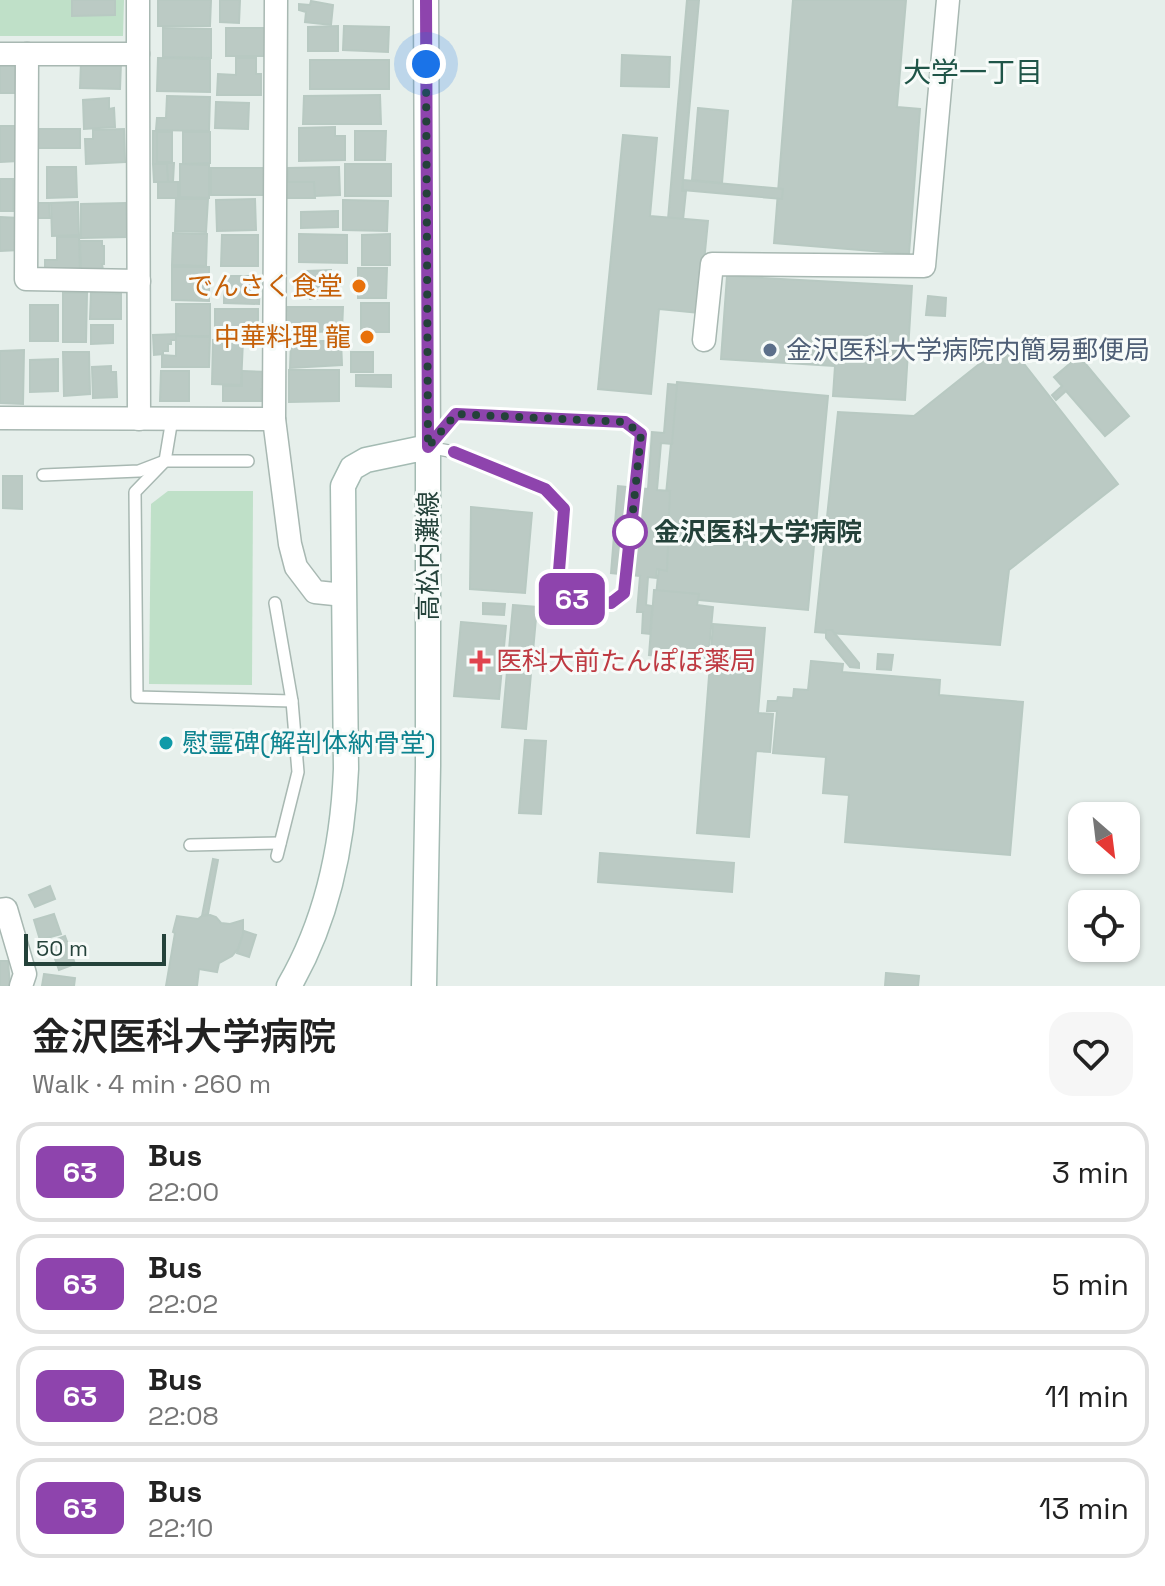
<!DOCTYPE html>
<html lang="en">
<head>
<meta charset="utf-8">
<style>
  body { margin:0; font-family:"Space Grotesk","Noto Sans JP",sans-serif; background:#f6f6f6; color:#222; height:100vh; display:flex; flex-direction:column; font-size:30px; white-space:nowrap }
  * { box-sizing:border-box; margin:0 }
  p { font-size:26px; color:#767676 }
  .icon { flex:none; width:44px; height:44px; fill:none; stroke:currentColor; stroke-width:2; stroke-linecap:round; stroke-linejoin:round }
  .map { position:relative; height:986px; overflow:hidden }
  .side { display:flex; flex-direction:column; background:#fff; flex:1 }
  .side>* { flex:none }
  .badge { padding:0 16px; border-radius:12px; font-size:28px; line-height:52px }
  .needle { width:52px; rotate:152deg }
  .fabs { position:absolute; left:1068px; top:802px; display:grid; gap:16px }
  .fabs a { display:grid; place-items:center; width:72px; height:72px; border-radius:16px; background:#fff; box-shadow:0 2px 6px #0004; font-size:40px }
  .scale { position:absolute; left:24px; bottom:20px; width:142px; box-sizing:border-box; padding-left:8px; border:4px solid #24423a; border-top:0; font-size:22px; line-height:28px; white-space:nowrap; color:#24423a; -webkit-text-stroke:6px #f7fbf9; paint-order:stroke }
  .you { position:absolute; width:40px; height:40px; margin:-20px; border:6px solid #fff; border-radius:50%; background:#1a73e8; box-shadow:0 0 0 12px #1a73e833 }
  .map>.badge { position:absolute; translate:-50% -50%; box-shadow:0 0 0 4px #fff }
  .round { display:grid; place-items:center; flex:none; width:84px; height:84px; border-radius:24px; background:#f6f6f6 }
  .overview { display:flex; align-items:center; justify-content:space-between; height:136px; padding:0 32px }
  h1 { font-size:38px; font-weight:600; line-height:60px }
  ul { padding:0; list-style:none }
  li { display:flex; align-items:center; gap:24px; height:100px; margin:0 16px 12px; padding:0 16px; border:4px solid #e0e0e0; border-radius:24px }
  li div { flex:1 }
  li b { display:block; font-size:30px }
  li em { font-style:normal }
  li .badge { min-width:88px; font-weight:700; text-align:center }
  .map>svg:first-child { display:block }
  .green { fill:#bfe0c8 }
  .building { fill:#bbcac4; stroke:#b8c9c2; stroke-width:2 }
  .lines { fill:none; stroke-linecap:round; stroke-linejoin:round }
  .service-casing { stroke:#a8b8b2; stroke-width:14 }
  .minor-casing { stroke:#a8b8b2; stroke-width:25 }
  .tertiary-casing { stroke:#a8b8b2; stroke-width:27 }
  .secondary-casing { stroke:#a4bbb3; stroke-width:27 }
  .service { stroke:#fff; stroke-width:11 }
  .minor { stroke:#fff; stroke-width:22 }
  .tertiary { stroke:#fff; stroke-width:24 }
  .secondary { stroke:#fff; stroke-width:24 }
  .line-casing { stroke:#fff; stroke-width:18 }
  .line { stroke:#8e44ad; stroke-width:12 }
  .walk { stroke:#24423a; stroke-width:8; stroke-dasharray:0 14.4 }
  .food-dot { fill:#e8710a; stroke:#f7fbf9; stroke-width:3 }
  .service-dot { fill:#5c6f8a; stroke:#f7fbf9; stroke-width:3 }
  .stop-dot { fill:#fff; stroke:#8e44ad; stroke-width:4 }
  .health-dot { fill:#e0444e; stroke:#f7fbf9; stroke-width:3 }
  .culture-dot { fill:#0f9aa8; stroke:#f7fbf9; stroke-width:3 }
  .labels { text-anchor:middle; stroke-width:6; stroke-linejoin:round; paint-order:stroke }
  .food-label { font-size:26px; fill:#c56008; stroke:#f7fbf9; text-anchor:end }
  .service-label { font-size:26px; fill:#4e5e75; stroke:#f7fbf9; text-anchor:start }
  .stop-label { font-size:26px; font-weight:bold; fill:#24423a; stroke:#f7fbf9; text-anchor:start }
  .street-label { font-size:26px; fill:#24423a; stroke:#f7fbf9 }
  .health-label { font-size:26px; fill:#be3a42; stroke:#f7fbf9; text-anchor:start }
  .culture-label { font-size:26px; fill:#0d838f; stroke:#f7fbf9; text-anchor:start }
  .neighbourhood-label { font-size:28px; fill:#1f5548; stroke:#f7fbf9 }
</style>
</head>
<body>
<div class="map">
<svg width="1165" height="986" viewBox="0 0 1165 986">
  <rect width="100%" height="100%" fill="#e6efeb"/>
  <g class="green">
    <path d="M 0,0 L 124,0 L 123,36 L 0,36 Z"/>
    <path d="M 168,491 L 253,491 L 252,685 L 149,684 L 151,504 Z"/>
  </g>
  <g class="building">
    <path d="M 72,0 L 115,0 L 115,15 L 72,16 Z"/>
    <path d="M 158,0 L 211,0 L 210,26 L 158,26 Z"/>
    <path d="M 220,0 L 240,0 L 239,23 L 220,22 Z"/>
    <path d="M 687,0 L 699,0 L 683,180 L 682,191 L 686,191 L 683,220 L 668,219 Z"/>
    <path d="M 793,0 L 906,0 L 897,107 L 920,109 L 909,254 L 774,243 Z"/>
    <path d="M 311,1 L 333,5 L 331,25 L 305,22 L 306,12 L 299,10 L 299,4 L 310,5 Z"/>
    <path d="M 338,26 L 338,51 L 308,51 L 308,27 Z"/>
    <path d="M 344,26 L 389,27 L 388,52 L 343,50 Z"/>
    <path d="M 163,28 L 211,29 L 211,58 L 163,57 Z"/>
    <rect x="226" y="28" width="40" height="28"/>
    <path d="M 622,55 L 670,57 L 669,87 L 621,86 Z"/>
    <path d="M 16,58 L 16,93 L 0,93 L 0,59 Z"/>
    <path d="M 158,58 L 210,59 L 210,92 L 157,91 Z"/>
    <path d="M 236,58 L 256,58 L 256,74 L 261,74 L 261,95 L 217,95 L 218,74 L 236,75 Z"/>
    <rect x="310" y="60" width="79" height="29"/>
    <path d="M 81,62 L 121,63 L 120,89 L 80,88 Z"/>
    <path d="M 380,95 L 381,124 L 303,124 L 304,96 Z"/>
    <path d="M 167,96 L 210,97 L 209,131 L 156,130 L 157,118 L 166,118 Z"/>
    <path d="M 109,98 L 109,109 L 114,108 L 115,127 L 84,129 L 83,100 Z"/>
    <path d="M 216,102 L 249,103 L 248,129 L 215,128 Z"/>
    <path d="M 698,108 L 728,111 L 722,183 L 692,180 Z"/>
    <path d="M 0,126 L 18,126 L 18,161 L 0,162 Z"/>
    <path d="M 335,127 L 335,136 L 345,136 L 345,160 L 299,161 L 299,128 Z"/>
    <rect x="35" y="129" width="45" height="19"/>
    <path d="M 124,129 L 125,162 L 86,164 L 85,139 L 93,139 L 93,130 Z"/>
    <path d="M 153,131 L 167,131 L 168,164 L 153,164 Z"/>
    <path d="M 355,131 L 386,131 L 385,160 L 355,160 Z"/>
    <rect x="157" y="132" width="15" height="30"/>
    <path d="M 183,132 L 210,132 L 210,163 L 183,164 Z"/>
    <path d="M 623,135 L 657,138 L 650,216 L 708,221 L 699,313 L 659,309 L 651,394 L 598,389 Z"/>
    <path d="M 157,163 L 174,163 L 173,182 L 156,181 Z"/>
    <path d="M 153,164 L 167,164 L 168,182 L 154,182 Z"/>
    <path d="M 180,164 L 209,165 L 209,198 L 180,197 Z"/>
    <rect x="345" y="164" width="46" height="32"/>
    <path d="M 47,167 L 76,167 L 77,197 L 47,198 Z"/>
    <path d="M 339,167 L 340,195 L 288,197 L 288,168 Z"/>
    <path d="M 211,168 L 265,168 L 266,195 L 211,195 Z"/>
    <rect x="0" y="179" width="13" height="32"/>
    <path d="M 683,180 L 783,189 L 782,199 L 683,190 Z"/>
    <rect x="158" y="182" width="20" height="16"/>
    <path d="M 283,182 L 314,182 L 315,198 L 283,198 Z"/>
    <path d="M 176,199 L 208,199 L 206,232 L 175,231 Z"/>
    <path d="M 255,199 L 256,230 L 217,231 L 216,200 Z"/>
    <path d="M 343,200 L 388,201 L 387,231 L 343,230 Z"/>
    <path d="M 78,202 L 79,235 L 52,236 L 51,203 Z"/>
    <path d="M 34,203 L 49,203 L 50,218 L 35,218 Z"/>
    <path d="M 126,203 L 127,237 L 81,238 L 81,204 Z"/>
    <path d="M 338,211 L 338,227 L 301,228 L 301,212 Z"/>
    <path d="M 0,217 L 19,218 L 19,250 L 0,251 Z"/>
    <path d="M 173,233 L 207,234 L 206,266 L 172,265 Z"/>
    <path d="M 299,234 L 347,235 L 347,263 L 299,262 Z"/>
    <path d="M 390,234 L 390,265 L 362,265 L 362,235 Z"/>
    <path d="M 222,235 L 258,235 L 258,266 L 221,266 Z"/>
    <path d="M 57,237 L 79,237 L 80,275 L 45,275 L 45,260 L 57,260 Z"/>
    <path d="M 80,241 L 102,241 L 102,246 L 104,246 L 104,264 L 102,264 L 103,270 L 81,270 Z"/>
    <path d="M 172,267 L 209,267 L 209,301 L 172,300 Z"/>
    <path d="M 358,268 L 387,268 L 386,298 L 358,298 Z"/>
    <path d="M 331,270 L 332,298 L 310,299 L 310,281 L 307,281 L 307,271 Z"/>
    <path d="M 224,276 L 260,276 L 259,304 L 224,303 Z"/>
    <path d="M 727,276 L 912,286 L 905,400 L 833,396 L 835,366 L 721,359 Z"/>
    <path d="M 63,293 L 87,293 L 86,342 L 63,342 Z"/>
    <path d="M 91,293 L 121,294 L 121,319 L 90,319 Z"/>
    <path d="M 928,296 L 946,298 L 945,316 L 926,315 Z"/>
    <rect x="361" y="303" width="28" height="29"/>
    <rect x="176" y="304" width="34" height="32"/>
    <rect x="30" y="305" width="28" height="36"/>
    <path d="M 287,307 L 343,307 L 342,331 L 284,333 Z"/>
    <rect x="215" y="309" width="43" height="28"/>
    <path d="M 91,325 L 113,325 L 113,343 L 91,344 Z"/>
    <path d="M 178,334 L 179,340 L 171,340 L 171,344 L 168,344 L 168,351 L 163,351 L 163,354 L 154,355 L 153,335 Z"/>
    <path d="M 176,336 L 210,337 L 209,367 L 162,367 L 162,355 L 176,356 Z"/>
    <path d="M 213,340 L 243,340 L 241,385 L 212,384 Z"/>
    <path d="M 291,341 L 341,341 L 342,365 L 290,368 Z"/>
    <path d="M 1007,342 L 1118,484 L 1009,570 L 1000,645 L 815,632 L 838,412 L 914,416 Z"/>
    <path d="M 24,350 L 23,404 L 0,403 L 0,351 Z"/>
    <path d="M 63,352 L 89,352 L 90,394 L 64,396 Z"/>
    <rect x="351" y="352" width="22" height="20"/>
    <path d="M 1079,356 L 1129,416 L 1105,436 L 1066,391 L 1056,400 L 1052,395 L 1062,386 L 1054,377 Z"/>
    <path d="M 58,359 L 58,391 L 30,392 L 30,360 Z"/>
    <path d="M 111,366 L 111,372 L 116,372 L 117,397 L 93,398 L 92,367 Z"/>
    <path d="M 289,370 L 339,370 L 339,401 L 289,402 Z"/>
    <path d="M 161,371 L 189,371 L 189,401 L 160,401 Z"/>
    <path d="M 242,371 L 269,372 L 268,389 L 261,389 L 261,401 L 223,401 L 223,386 L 242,386 Z"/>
    <path d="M 356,375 L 391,375 L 391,387 L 356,386 Z"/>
    <path d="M 677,382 L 828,396 L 808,610 L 656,596 Z"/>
    <path d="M 668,384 L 677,385 L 672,444 L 661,443 L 657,490 L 670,491 L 667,571 L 657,569 L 656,578 L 648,577 L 646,605 L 652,606 L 650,634 L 642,633 L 643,612 L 637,612 L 640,576 L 611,573 L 618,486 L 648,489 L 652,432 L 664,433 Z"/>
    <path d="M 3,476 L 22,476 L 22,509 L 3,508 Z"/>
    <path d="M 471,507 L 532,513 L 525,593 L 470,589 Z"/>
    <path d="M 654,590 L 699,594 L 697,605 L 713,607 L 708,660 L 649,655 Z"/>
    <path d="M 483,603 L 505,604 L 504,615 L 483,614 Z"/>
    <path d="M 513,605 L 537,607 L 526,729 L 502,727 Z"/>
    <path d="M 461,622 L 506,626 L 499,699 L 454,696 Z"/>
    <path d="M 713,624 L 765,628 L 758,713 L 773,714 L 770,752 L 756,751 L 749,837 L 697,833 Z"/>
    <path d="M 826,630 L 832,630 L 859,663 L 859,668 L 850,667 L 826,638 Z"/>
    <path d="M 878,654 L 893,655 L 891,670 L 877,669 Z"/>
    <path d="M 811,661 L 843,664 L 842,672 L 940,680 L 939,695 L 1023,702 L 1010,855 L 845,842 L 849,795 L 823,793 L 826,757 L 773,753 L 777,711 L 767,711 L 768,701 L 777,701 L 778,697 L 793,698 L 794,689 L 808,690 Z"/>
    <path d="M 525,740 L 546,741 L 541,814 L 519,813 Z"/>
    <path d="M 600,853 L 734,863 L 732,892 L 598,882 Z"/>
    <path d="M 213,859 L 218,860 L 208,914 L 202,916 Z"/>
    <path d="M 50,886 L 55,899 L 35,907 L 29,895 Z"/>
    <path d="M 54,914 L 61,934 L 40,940 L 34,920 Z"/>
    <path d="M 210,915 L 216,917 L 221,923 L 230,924 L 243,920 L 243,935 L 238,949 L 232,956 L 219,963 L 217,972 L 199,969 L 197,986 L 166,986 L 175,933 L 173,932 L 177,916 L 198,919 L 202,916 Z"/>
    <path d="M 244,931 L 256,935 L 249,957 L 237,953 Z"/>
    <path d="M 65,936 L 75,964 L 59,970 L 49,942 Z"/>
    <path d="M 0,961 L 8,961 L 10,986 L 0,986 Z"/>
    <path d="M 886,973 L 919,976 L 918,986 L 885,986 Z"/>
    <path d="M 44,974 L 75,978 L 74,986 L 42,986 Z"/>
  </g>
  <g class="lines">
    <defs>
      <g id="service">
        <path d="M 456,414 L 625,422 L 641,434 L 624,593 L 611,603 L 564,598 L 558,583 L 564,509 L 545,489 L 454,452 L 428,447 Z"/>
        <path d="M 172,419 L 165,461 L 135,492 L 137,697 L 292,701"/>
        <path d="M 43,475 L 139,471 L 165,461 L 248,461"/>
        <path d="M 275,603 L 292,701 L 298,772 L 277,856"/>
        <path d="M 190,845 L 280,843"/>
      </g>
      <g id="minor">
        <path d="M 0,54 L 138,54 L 138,0"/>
        <path d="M 27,54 L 26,279 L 139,281"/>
        <path d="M 138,54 L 139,419"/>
        <path d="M 704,340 L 712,264 L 924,266 L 948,0"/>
        <path d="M 0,418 L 274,419 L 290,544 L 296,567 L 315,592 L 344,595"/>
        <path d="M 274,419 L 276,0"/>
        <path d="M 0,910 L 6,909 L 25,974 L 21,986"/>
      </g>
      <path id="tertiary" d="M 426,0 L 428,447"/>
      <path id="secondary" d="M 289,986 C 327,921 343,843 346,769 L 343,486 L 352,468 L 366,460 L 428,447 L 428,766 L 424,986"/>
    </defs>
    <use href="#service" class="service-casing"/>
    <use href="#minor" class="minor-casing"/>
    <use href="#tertiary" class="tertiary-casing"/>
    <use href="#secondary" class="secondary-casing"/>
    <use href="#service" class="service"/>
    <use href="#minor" class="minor"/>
    <use href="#tertiary" class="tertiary"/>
    <use href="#secondary" class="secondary"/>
  </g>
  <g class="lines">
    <defs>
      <path id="line" d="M 426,0 L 428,447 L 456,414 L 625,422 L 641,434 L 624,593 L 611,603 L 564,598 L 558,583 L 564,509 L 545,489 L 454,452"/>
    </defs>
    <use href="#line" class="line-casing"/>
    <use href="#line" class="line"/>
    <path class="walk" d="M 426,64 L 428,447 L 456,414 L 625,422 L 641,434 L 630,540 L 630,532"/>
  </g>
  <g class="food-dot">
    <circle cx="359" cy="286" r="8"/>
    <circle cx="367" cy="337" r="8"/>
  </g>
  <circle class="service-dot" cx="770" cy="350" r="8"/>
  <circle class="stop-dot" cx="630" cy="532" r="16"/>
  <path class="health-dot" d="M476 649h8v8h8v8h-8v8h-8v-8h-8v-8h8z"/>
  <circle class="culture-dot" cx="166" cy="743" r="8"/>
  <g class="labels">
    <g class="food-label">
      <text x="343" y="295">でんさく食堂</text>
      <text x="351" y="346">中華料理 龍</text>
    </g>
    <g class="service-label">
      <text x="786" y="359">金沢医科大学病院内簡易郵便局</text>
    </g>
    <g class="stop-label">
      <text x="654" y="541">金沢医科大学病院</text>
    </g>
    <g class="street-label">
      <text transform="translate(428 556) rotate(-90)" y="9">高松内灘線</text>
    </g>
    <g class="health-label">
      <text x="496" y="670">医科大前たんぽぽ薬局</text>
    </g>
    <g class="culture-label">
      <text x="182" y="752">慰霊碑(解剖体納骨堂)</text>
    </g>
    <g class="neighbourhood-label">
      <text x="973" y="82">大学一丁目</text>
    </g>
  </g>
</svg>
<div class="fabs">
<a><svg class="needle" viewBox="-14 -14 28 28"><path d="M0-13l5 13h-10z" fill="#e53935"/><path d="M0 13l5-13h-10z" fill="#767676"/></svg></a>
<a><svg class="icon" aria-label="locate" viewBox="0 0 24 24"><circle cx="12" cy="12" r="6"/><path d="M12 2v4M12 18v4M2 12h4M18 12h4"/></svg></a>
</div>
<div class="scale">50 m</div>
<div class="you" style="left:426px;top:64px"></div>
<b class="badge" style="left:572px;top:599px;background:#8e44ad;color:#fff">63</b>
</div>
<section class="side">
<div class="overview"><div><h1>金沢医科大学病院</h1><p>Walk · 4 min · 260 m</p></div><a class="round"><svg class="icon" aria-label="heart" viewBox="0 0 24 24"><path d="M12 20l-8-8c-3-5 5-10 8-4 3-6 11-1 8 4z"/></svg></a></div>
<ul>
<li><span class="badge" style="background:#8e44ad;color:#fff">63</span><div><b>Bus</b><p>22:00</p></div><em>3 min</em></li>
<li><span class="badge" style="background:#8e44ad;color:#fff">63</span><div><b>Bus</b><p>22:02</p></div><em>5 min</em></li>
<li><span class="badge" style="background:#8e44ad;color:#fff">63</span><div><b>Bus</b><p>22:08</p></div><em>11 min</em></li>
<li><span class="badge" style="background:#8e44ad;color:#fff">63</span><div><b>Bus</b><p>22:10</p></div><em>13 min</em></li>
</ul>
</section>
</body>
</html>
